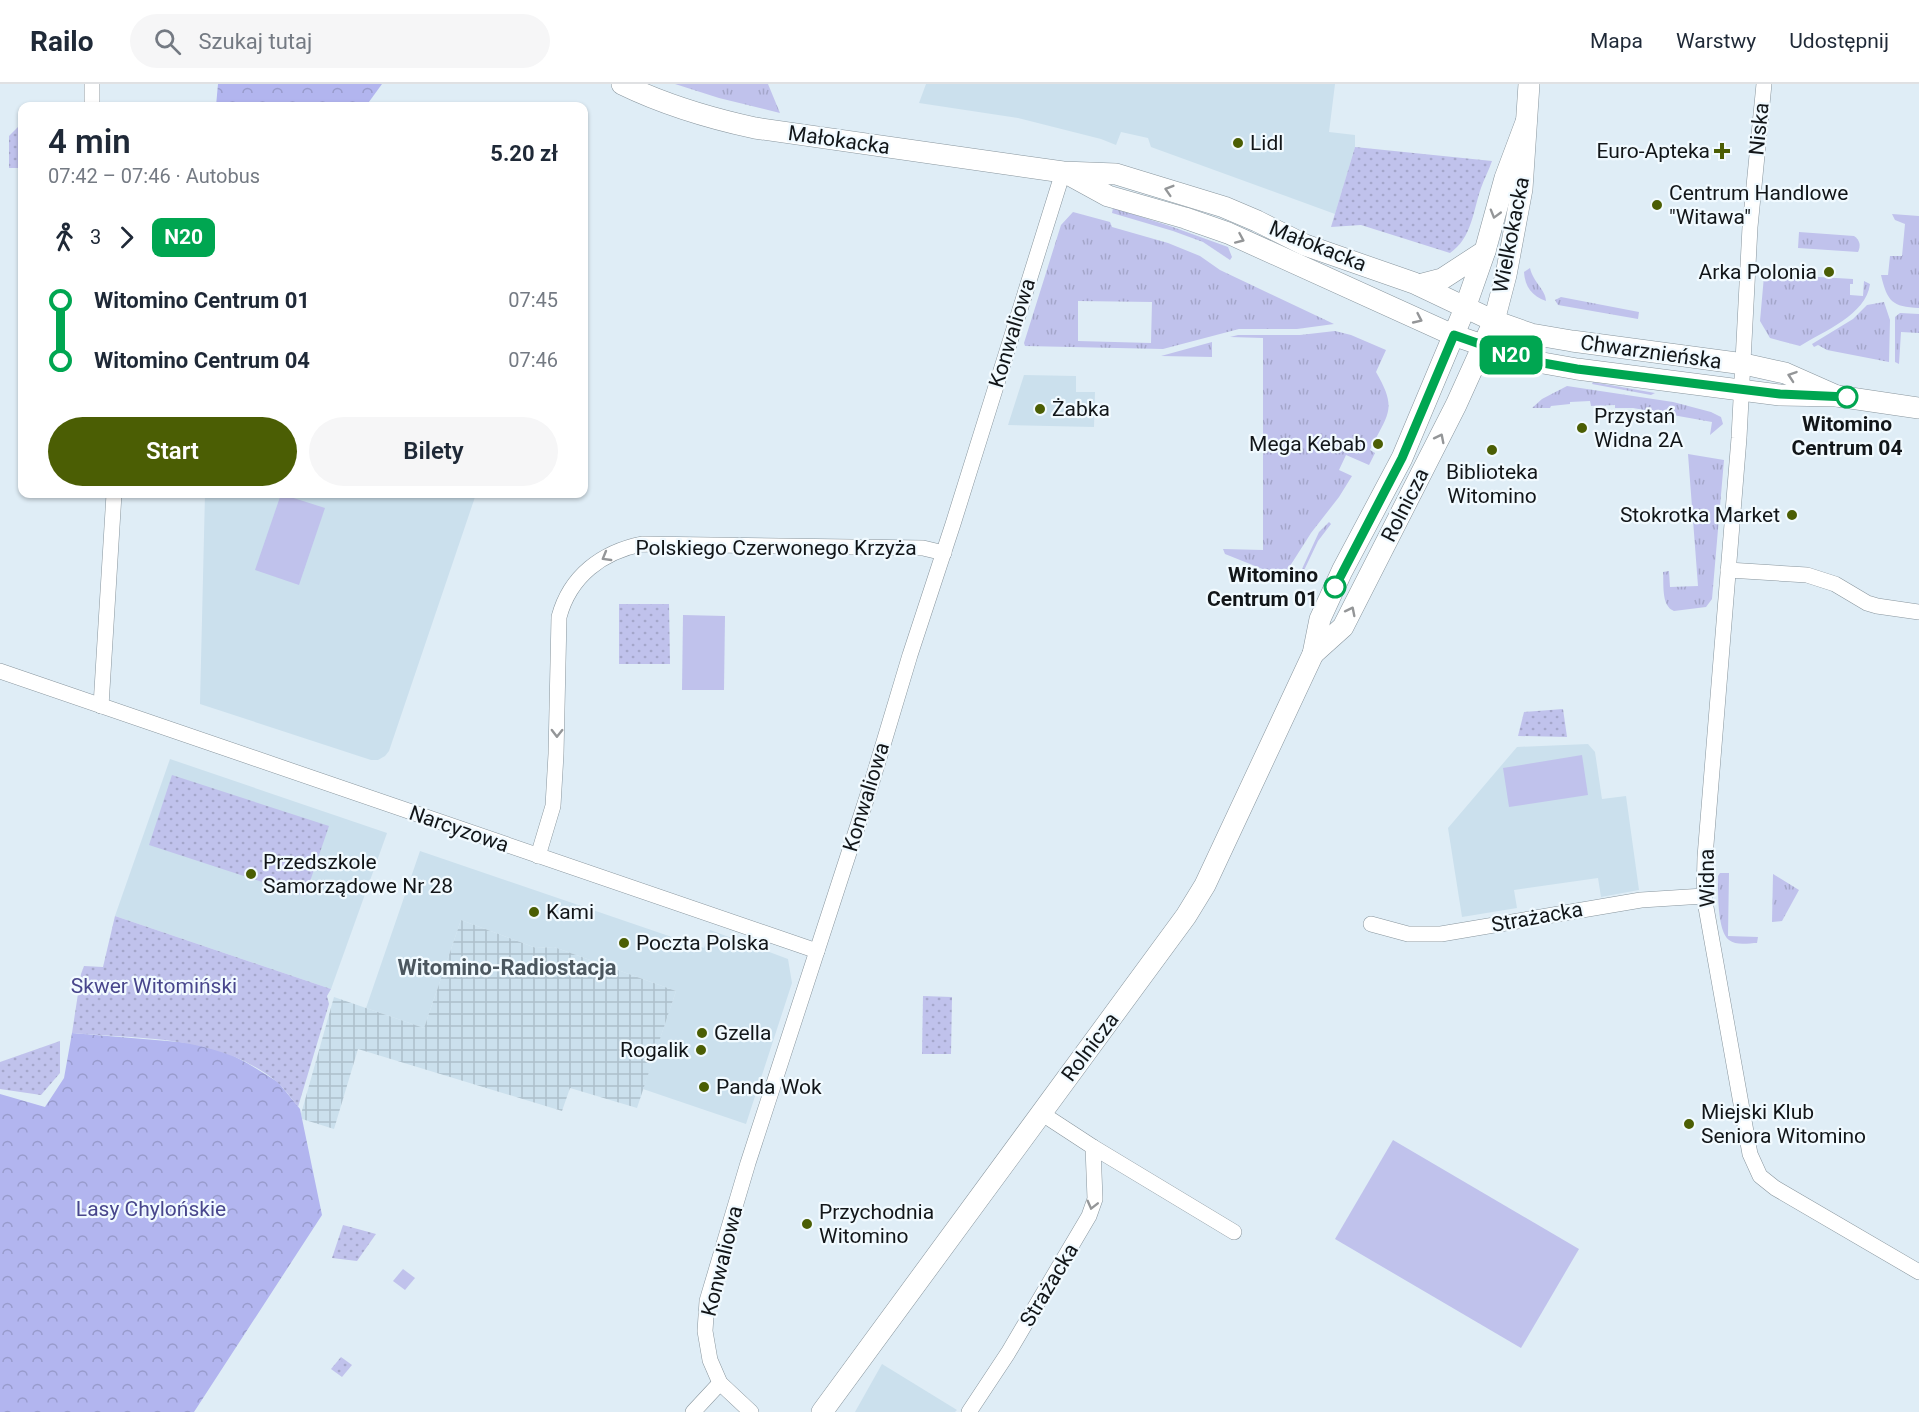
<!DOCTYPE html>
<html lang="pl">
<head>
<meta charset="utf-8">
<style>
  body { margin:0; font-family:Roboto,sans-serif; background:#f6f6f7; color:#1f2937; height:100vh; display:flex; flex-direction:column; font-size:22px; white-space:nowrap }
  * { box-sizing:border-box; margin:0 }
  p { font-size:20px; color:#747a83 }
  .icon { flex:none; width:33px; height:33px; fill:none; stroke:currentColor; stroke-width:2; stroke-linecap:round; stroke-linejoin:round }
  .map { position:relative; flex:1; overflow:hidden }
  .side { position:absolute; left:18px; top:18px; width:570px; height:396px; display:flex; flex-direction:column; background:#fff; border-radius:12px; box-shadow:0 2px 4px #0004 }
  .side>* { flex:none }
  .badge { padding:0 12px; border-radius:9px; font-size:21px; line-height:39px }
  .map>.badge { position:absolute; translate:-50% -50%; box-shadow:0 0 0 3px #fff }
  .legs { display:flex; align-items:center; gap:9px; height:66px; padding:0 30px; font-size:20px }
  .legs p { margin-inline-start:auto }
  .overview { display:flex; align-items:center; justify-content:space-between; height:102px; padding:0 30px }
  h1 { font-size:33px; font-weight:600; line-height:45px }
  .action { display:flex; gap:12px; margin-top:auto; padding:12px 30px }
  .action a { flex:1; height:69px; border-radius:36px; background:#4b5e04; color:#fff; font-size:24px; font-weight:600; line-height:69px; text-align:center }
  .action a+a { background:#f6f6f7; color:#1f2937 }
  ul { padding:0 30px; list-style:none }
  li { display:flex; align-items:center; gap:21px; height:60px; font-size:22px }
  li i { display:grid; place-items:center; width:9px; height:100%; margin:0 8px; background:currentColor }
  li i::after { content:''; width:15px; height:15px; margin:-8px; border:4px solid; border-radius:50%; background:#fff }
  li p { margin-inline-start:auto }
  li:first-child i { background:linear-gradient(#0000 50%,currentColor 0) }
  li:last-child i { background:linear-gradient(currentColor 50%,#0000 0) }
  header { display:flex; align-items:center; gap:36px; box-sizing:border-box; height:84px; padding:0 30px; background:#fff; border-bottom:2px solid #e0e1e3 }
  header strong { font-size:28px }
  nav { display:flex; gap:33px; margin-inline-start:auto; font-size:21px }
  .search { width:420px; height:54px; background:#f6f6f7; display:flex; align-items:center; gap:15px; box-sizing:border-box; padding:0 21px; border-radius:33px; color:#747a83; font-size:22px }
  .map>svg:first-child { display:block }
  .built { fill:#cbe0ed }
  .industrial { fill:url(#industrial-grid) }
  .grass { fill:url(#grass-tufts); fill-rule:evenodd }
  .forest { fill:url(#forest-crowns) }
  .park { fill:url(#park-dots) }
  .garden { fill:#c0c2ec }
  .lines { fill:none; stroke-linecap:round; stroke-linejoin:round }
  .street-casing { stroke:#88959d; stroke-width:16 }
  .secondary-casing { stroke:#88959d; stroke-width:22 }
  .street { stroke:#fff; stroke-width:15 }
  .secondary { stroke:#fff; stroke-width:21 }
  .oneway { stroke:#949698 }
  .line-1-casing { stroke:#fff; stroke-width:14 }
  .line-1 { stroke:#00a651; stroke-width:9 }
  .poi-dot { fill:#4b5e04; stroke:#f1faff; stroke-width:2 }
  .stop-1-dot { fill:#fff; stroke:#00a651; stroke-width:3 }
  .labels { text-anchor:middle; stroke-width:4.5; stroke-linejoin:round; paint-order:stroke }
  .street-label { font-size:21px; fill:#121619; stroke:#f1faff }
  .poi-label { font-size:21px; fill:#121619; stroke:#f1faff; text-anchor:start }
  .stop-label { font-size:21px; font-weight:bold; fill:#121619; stroke:#f1faff }
  .park-label { font-size:21px; fill:#48468c; stroke:#f1faff }
  .neighbourhood-label { font-size:22px; font-weight:bold; fill:#4c575f; stroke:#f1faff }
</style>
</head>
<body>
<header>
<strong>Railo</strong>
<div class="search"><svg class="icon" aria-label="search" viewBox="0 0 24 24"><circle cx="10" cy="10" r="6"/><path d="M15 15l6 6"/></svg>Szukaj tutaj</div>
<nav><a>Mapa</a><a>Warstwy</a><a>Udostępnij</a></nav>
</header>
<div class="map">
<svg width="1919" height="1328" viewBox="0 0 1919 1328">
  <defs>
    <pattern id="industrial-grid" width="8" height="8" patternUnits="userSpaceOnUse" patternTransform="scale(1.5)"><rect width="8" height="8" fill="#cbe0ed"/><path d="M0 4h8M4 0v8" fill="none" stroke="#adbfcb"/></pattern>
    <pattern id="grass-tufts" width="24" height="20" patternUnits="userSpaceOnUse" patternTransform="scale(1.5)"><rect width="24" height="20" fill="#c0c2ec"/><path d="M3 7l-1-3M5 7V3M7 7l1-3M15 17l-1-3M17 17v-4M19 17l1-3" fill="none" stroke="#a4a6ca"/></pattern>
    <pattern id="forest-crowns" width="20" height="18" patternUnits="userSpaceOnUse" patternTransform="scale(1.5)"><rect width="20" height="18" fill="#b2b5ef"/><path d="M2 6a3 3 0 1 1 6 0M12 15a3 3 0 1 1 6 0" fill="none" stroke="#989bcc"/></pattern>
    <pattern id="park-dots" width="8" height="8" patternUnits="userSpaceOnUse" patternTransform="scale(1.5)"><rect width="8" height="8" fill="#c0c2ec"/><path d="M2 2h.1M6 6h.1" fill="none" stroke="#a4a6ca" stroke-width="1.8" stroke-linecap="round"/></pattern>
  </defs>
  <rect width="100%" height="100%" fill="#dfedf6"/>
  <g class="built">
    <path d="M 926,0 L 1335,0 L 1329,48 L 1355,51 L 1355,63 L 1335,130 L 1151,63 L 1148,54 L 1121,48 L 1116,61 L 1101,55 L 1018,34 L 919,19 Z"/>
    <path d="M 1024,291 L 1076,292 L 1076,308 L 1095,308 L 1094,343 L 1008,341 Z"/>
    <path d="M 205,410 L 476,410 L 389,667 L 385,672 L 378,676 L 371,676 L 200,620 Z"/>
    <path d="M 1588,660 L 1595,668 L 1602,715 L 1626,712 L 1639,806 L 1601,813 L 1598,794 L 1514,806 L 1517,824 L 1462,833 L 1448,744 L 1517,663 Z"/>
    <path d="M 170,675 L 387,749 L 331,905 L 115,832 Z"/>
    <path d="M 420,767 L 704,864 L 710,846 L 788,875 L 792,899 L 746,1040 L 643,1005 L 676,907 L 554,863 L 536,864 L 461,836 L 424,944 L 366,924 Z"/>
    <path d="M 882,1280 L 957,1326 L 955,1328 L 855,1328 Z"/>
  </g>
  <path class="industrial" d="M 461,836 L 536,864 L 554,863 L 676,907 L 637,1024 L 570,1004 L 562,1027 L 358,965 L 334,1045 L 302,1035 L 301,1030 L 334,913 L 424,944 Z"/>
  <g class="grass">
    <path d="M 675,0 L 768,0 L 780,29 L 719,14 Z"/>
    <path d="M 1113,124 L 1170,142 L 1228,163 L 1232,173 L 1230,176 L 1203,158 L 1173,147 L 1112,129 Z"/>
    <path d="M 1073,128 L 1110,138 L 1112,143 L 1168,159 L 1200,172 L 1220,186 L 1334,240 L 1297,245 L 1239,245 L 1163,265 L 1025,262 L 1024,259 L 1061,141 ZM 1078,217 L 1152,218 L 1151,259 L 1078,257 Z"/>
    <path d="M 1892,130 L 1919,132 L 1919,224 C 1892,223 1887,217 1881,191 L 1888,191 L 1890,172 L 1902,172 L 1905,140 L 1895,136 Z"/>
    <path d="M 1799,148 L 1854,152 C 1860,156 1861,162 1858,168 L 1798,164 Z"/>
    <path d="M 1530,184 C 1533,198 1546,206 1546,217 C 1532,212 1525,203 1524,188 Z"/>
    <path d="M 1785,191 L 1853,195 L 1853,200 L 1850,200 L 1850,211 L 1863,212 L 1864,197 L 1870,200 C 1866,231 1824,247 1800,262 L 1770,254 L 1760,237 L 1764,192 Z"/>
    <path d="M 1561,213 L 1639,228 L 1638,235 L 1558,221 L 1555,216 Z"/>
    <path d="M 1884,218 L 1890,236 L 1889,278 L 1827,266 L 1818,261 L 1814,263 L 1812,260 L 1853,235 L 1867,221 Z"/>
    <path d="M 1900,229 L 1919,230 L 1919,249 L 1901,248 L 1899,280 L 1895,278 L 1895,233 Z"/>
    <path d="M 1335,247 L 1351,251 L 1386,266 L 1376,288 C 1398,326 1388,329 1370,366 L 1375,369 L 1369,381 L 1346,371 L 1339,386 L 1352,392 L 1339,413 L 1311,449 L 1283,493 L 1225,470 L 1223,465 L 1263,466 L 1263,254 L 1230,253 L 1238,251 L 1300,251 Z"/>
    <path d="M 1212,258 L 1212,273 L 1161,272 Z"/>
    <path d="M 1593,298 L 1655,309 L 1651,311 L 1592,300 Z"/>
    <path d="M 1567,302 L 1673,318 L 1711,328 L 1721,333 L 1723,340 L 1710,351 L 1712,338 L 1633,324 L 1615,324 L 1615,321 L 1591,322 L 1590,317 L 1570,318 L 1570,320 L 1551,322 L 1550,324 L 1532,324 L 1542,315 Z"/>
    <path d="M 1688,370 L 1724,376 L 1712,515 L 1706,523 L 1674,527 C 1661,522 1664,500 1663,488 L 1669,487 L 1670,503 L 1698,502 Z"/>
    <path d="M 1329,438 L 1331,440 L 1318,457 L 1298,499 L 1296,498 L 1319,448 Z"/>
    <path d="M 1720,789 L 1729,789 L 1728,852 L 1758,853 L 1757,859 C 1749,859 1736,862 1729,856 C 1717,847 1718,806 1718,792 Z"/>
    <path d="M 1773,790 L 1799,806 L 1782,837 L 1772,838 Z"/>
  </g>
  <g class="forest">
    <path d="M 218,0 L 382,0 L 366,22 L 216,22 Z"/>
    <path d="M 72,949 L 191,959 L 210,964 L 228,969 L 247,979 L 278,998 L 300,1025 L 322,1131 L 194,1328 L 0,1328 L 0,1010 L 45,1023 L 64,994 Z"/>
  </g>
  <g class="park">
    <path d="M 22,39 L 22,84 L 9,84 L 9,52 Z"/>
    <path d="M 1355,63 L 1492,77 C 1489,86 1484,95 1481,104 C 1473,127 1472,154 1450,169 L 1361,141 L 1331,143 Z"/>
    <path d="M 619,520 L 669,520 L 670,580 L 619,580 Z"/>
    <path d="M 1563,625 L 1567,653 L 1518,652 L 1524,628 Z"/>
    <path d="M 172,691 L 329,742 L 305,812 L 149,761 Z"/>
    <path d="M 115,832 L 331,905 L 327,912 L 329,920 L 298,1023 C 292,1015 285,1005 277,998 C 220,951 142,955 72,949 L 81,890 L 84,882 L 103,883 Z"/>
    <path d="M 923,912 L 952,913 L 951,970 L 922,970 Z"/>
    <path d="M 60,957 L 60,989 L 41,1011 L 0,1005 L 0,978 Z"/>
    <path d="M 343,1141 L 376,1150 L 357,1177 L 332,1174 Z"/>
    <path d="M 341,1273 L 352,1281 L 342,1293 L 331,1285 Z"/>
  </g>
  <g class="garden">
    <path d="M 281,410 L 325,424 L 299,501 L 255,486 Z"/>
    <path d="M 683,531 L 725,532 L 724,606 L 682,606 Z"/>
    <path d="M 1582,671 L 1588,711 L 1509,723 L 1503,684 Z"/>
    <path d="M 1393,1056 L 1579,1165 L 1521,1264 L 1335,1155 Z"/>
    <path d="M 403,1185 L 415,1194 L 405,1206 L 393,1197 Z"/>
  </g>
  <g class="lines">
    <defs>
      <g id="street">
        <path d="M 92,0 L 92,22"/>
        <path d="M 1764,0 L 1750,143 L 1739,354 L 1705,773 L 1704,812 L 1750,1070 L 1760,1092 L 1775,1104 L 1919,1188"/>
        <path d="M 1728,486 L 1807,491 L 1835,500 L 1867,519 L 1877,522 L 1919,528"/>
        <path d="M 0,587 L 817,867"/>
        <path d="M 101,622 L 114,410"/>
        <path d="M 538,772 L 553,722 L 556,670 L 559,533 C 570,492 602,468 642,460 L 923,464 L 944,469"/>
        <path d="M 1371,840 L 1408,850 L 1441,850 L 1641,816 L 1704,812"/>
        <path d="M 1041,1029 L 1093,1063 L 1234,1148"/>
        <path d="M 693,1328 L 720,1299"/>
        <path d="M 751,1328 L 720,1299 L 710,1276 L 705,1247 L 707,1217 L 748,1079 L 871,701 L 910,571 L 953,440 L 1063,88"/>
        <path d="M 969,1328 L 1008,1269 L 1089,1132 L 1095,1115 L 1093,1063"/>
      </g>
      <g id="secondary">
        <path d="M 622,0 C 665,21 709,34 755,44 L 1063,88 L 1116,90 L 1224,123 L 1257,137 L 1305,161 L 1414,199 L 1494,237 L 1531,250 L 1572,257 L 1744,280 L 1785,289 L 1837,312"/>
        <path d="M 1066,89 L 1108,112 L 1185,134 L 1228,149 L 1453,251 L 1526,276 L 1577,285 L 1780,311 L 1837,312 L 1919,324"/>
        <path d="M 1419,201 L 1442,195 L 1485,167"/>
        <path d="M 1313,570 L 1343,543 L 1456,321 L 1494,237 L 1506,191 L 1522,105 L 1529,0"/>
        <path d="M 822,1328 L 1186,832 L 1205,801 L 1313,570 L 1320,535 L 1342,487 L 1402,374 L 1465,224 L 1485,167 L 1505,94 L 1526,38"/>
      </g>
    </defs>
    <use href="#street" class="street-casing"/>
    <use href="#secondary" class="secondary-casing"/>
    <use href="#street" class="street"/>
    <use href="#secondary" class="secondary"/>
  </g>
  <defs><path id="oneway-chevron" d="M-2-3.5L2.5 0L-2 3.5" fill="none" stroke-width="1.6" stroke-linecap="round" stroke-linejoin="round" transform="scale(1.5)"/></defs>
  <g class="oneway">
    <use href="#oneway-chevron" transform="translate(1169 106) rotate(-163)"/>
    <use href="#oneway-chevron" transform="translate(1495 130) rotate(106)"/>
    <use href="#oneway-chevron" transform="translate(1240 155) rotate(24)"/>
    <use href="#oneway-chevron" transform="translate(1418 235) rotate(25)"/>
    <use href="#oneway-chevron" transform="translate(1792 292) rotate(-161)"/>
    <use href="#oneway-chevron" transform="translate(1440 354) rotate(-63)"/>
    <use href="#oneway-chevron" transform="translate(606 473) rotate(150)"/>
    <use href="#oneway-chevron" transform="translate(1351 527) rotate(-63)"/>
    <use href="#oneway-chevron" transform="translate(557 649) rotate(91)"/>
    <use href="#oneway-chevron" transform="translate(1092 1121) rotate(104)"/>
  </g>
  <g class="lines">
    <defs>
      <path id="line-1" d="M 1335,503 L 1402,374 L 1454,251 L 1526,276 L 1577,285 L 1780,310 L 1847,313"/>
    </defs>
    <use href="#line-1" class="line-1-casing"/>
    <use href="#line-1" class="line-1"/>
  </g>
  <g class="poi-dot">
    <circle cx="1238" cy="59" r="6"/>
    <path d="M1719 58h6v6h6v6h-6v6h-6v-6h-6v-6h6z"/>
    <circle cx="1657" cy="121" r="6"/>
    <circle cx="1829" cy="188" r="6"/>
    <circle cx="1040" cy="325" r="6"/>
    <circle cx="1582" cy="344" r="6"/>
    <circle cx="1378" cy="360" r="6"/>
    <circle cx="1492" cy="366" r="6"/>
    <circle cx="1792" cy="431" r="6"/>
    <circle cx="251" cy="790" r="6"/>
    <circle cx="534" cy="828" r="6"/>
    <circle cx="624" cy="859" r="6"/>
    <circle cx="702" cy="949" r="6"/>
    <circle cx="701" cy="966" r="6"/>
    <circle cx="704" cy="1003" r="6"/>
    <circle cx="1689" cy="1040" r="6"/>
    <circle cx="807" cy="1140" r="6"/>
  </g>
  <g class="stop-1-dot">
    <circle cx="1847" cy="313" r="10"/>
    <circle cx="1335" cy="503" r="10"/>
  </g>
  <g class="labels">
    <g class="street-label">
      <text transform="translate(1759 45) rotate(-84)" y="7">Niska</text>
      <text transform="translate(839 56) rotate(8)" y="7">Małokacka</text>
      <text transform="translate(1511 151) rotate(-79)" y="7">Wielkokacka</text>
      <text transform="translate(1318 162) rotate(22)" y="7">Małokacka</text>
      <text transform="translate(1012 249) rotate(-73)" y="7">Konwaliowa</text>
      <text transform="translate(1651 268) rotate(8)" y="7">Chwarznieńska</text>
      <text transform="translate(1405 421) rotate(-63)" y="7">Rolnicza</text>
      <text x="776" y="471">Polskiego Czerwonego Krzyża</text>
      <text transform="translate(866 713) rotate(-73)" y="7">Konwaliowa</text>
      <text transform="translate(459 745) rotate(19)" y="7">Narcyzowa</text>
      <text transform="translate(1707 794) rotate(-91)" y="7">Widna</text>
      <text transform="translate(1537 833) rotate(-10)" y="7">Strażacka</text>
      <text transform="translate(1090 963) rotate(-53)" y="7">Rolnicza</text>
      <text transform="translate(722 1177) rotate(-76)" y="7">Konwaliowa</text>
      <text transform="translate(1049 1201) rotate(-59)" y="7">Strażacka</text>
    </g>
    <g class="poi-label">
      <text x="1250" y="66">Lidl</text>
      <text x="1710" y="74" text-anchor="end">Euro-Apteka</text>
      <text x="1669" y="116">Centrum Handlowe<tspan x="1669" dy="24">"Witawa"</tspan></text>
      <text x="1817" y="195" text-anchor="end">Arka Polonia</text>
      <text x="1052" y="332">Żabka</text>
      <text x="1594" y="339">Przystań<tspan x="1594" dy="24">Widna 2A</tspan></text>
      <text x="1366" y="367" text-anchor="end">Mega Kebab</text>
      <text x="1492" y="395" text-anchor="middle">Biblioteka<tspan x="1492" dy="24">Witomino</tspan></text>
      <text x="1780" y="438" text-anchor="end">Stokrotka Market</text>
      <text x="263" y="785">Przedszkole<tspan x="263" dy="24">Samorządowe Nr 28</tspan></text>
      <text x="546" y="835">Kami</text>
      <text x="636" y="866">Poczta Polska</text>
      <text x="714" y="956">Gzella</text>
      <text x="689" y="973" text-anchor="end">Rogalik</text>
      <text x="716" y="1010">Panda Wok</text>
      <text x="1701" y="1035">Miejski Klub<tspan x="1701" dy="24">Seniora Witomino</tspan></text>
      <text x="819" y="1135">Przychodnia<tspan x="819" dy="24">Witomino</tspan></text>
    </g>
    <g class="stop-label">
      <text x="1847" y="347">Witomino<tspan x="1847" dy="24">Centrum 04</tspan></text>
      <text x="1318" y="498" text-anchor="end">Witomino<tspan x="1318" dy="24">Centrum 01</tspan></text>
    </g>
    <g class="park-label">
      <text x="154" y="909">Skwer Witomiński</text>
      <text x="151" y="1132">Lasy Chylońskie</text>
    </g>
    <g class="neighbourhood-label">
      <text x="507" y="891">Witomino-Radiostacja</text>
    </g>
  </g>
</svg>
<b class="badge" style="left:1511px;top:271px;background:#00a651;color:#fff">N20</b>
<section class="side">
<div class="overview"><div><h1>4 min</h1><p>07:42 – 07:46 · Autobus</p></div><b>5.20 zł</b></div>
<div class="legs"><svg class="icon" aria-label="walk" viewBox="0 0 24 24"><circle cx="13" cy="4" r="2"/><path d="M13 8l-2 6 4 7M11 14l-3 7M7 12l3-4h3l4 4"/></svg>3<svg class="icon" aria-label="forward" viewBox="0 0 24 24"><path d="M9 5l7 7-7 7"/></svg><b class="badge" style="background:#00a651;color:#fff">N20</b></div>
<ul>
<li><i style="color:#00a651"></i><b>Witomino Centrum 01</b><p>07:45</p></li>
<li><i style="color:#00a651"></i><b>Witomino Centrum 04</b><p>07:46</p></li>
</ul>
<div class="action"><a>Start</a><a>Bilety</a></div>
</section>
</div>
</body>
</html>
